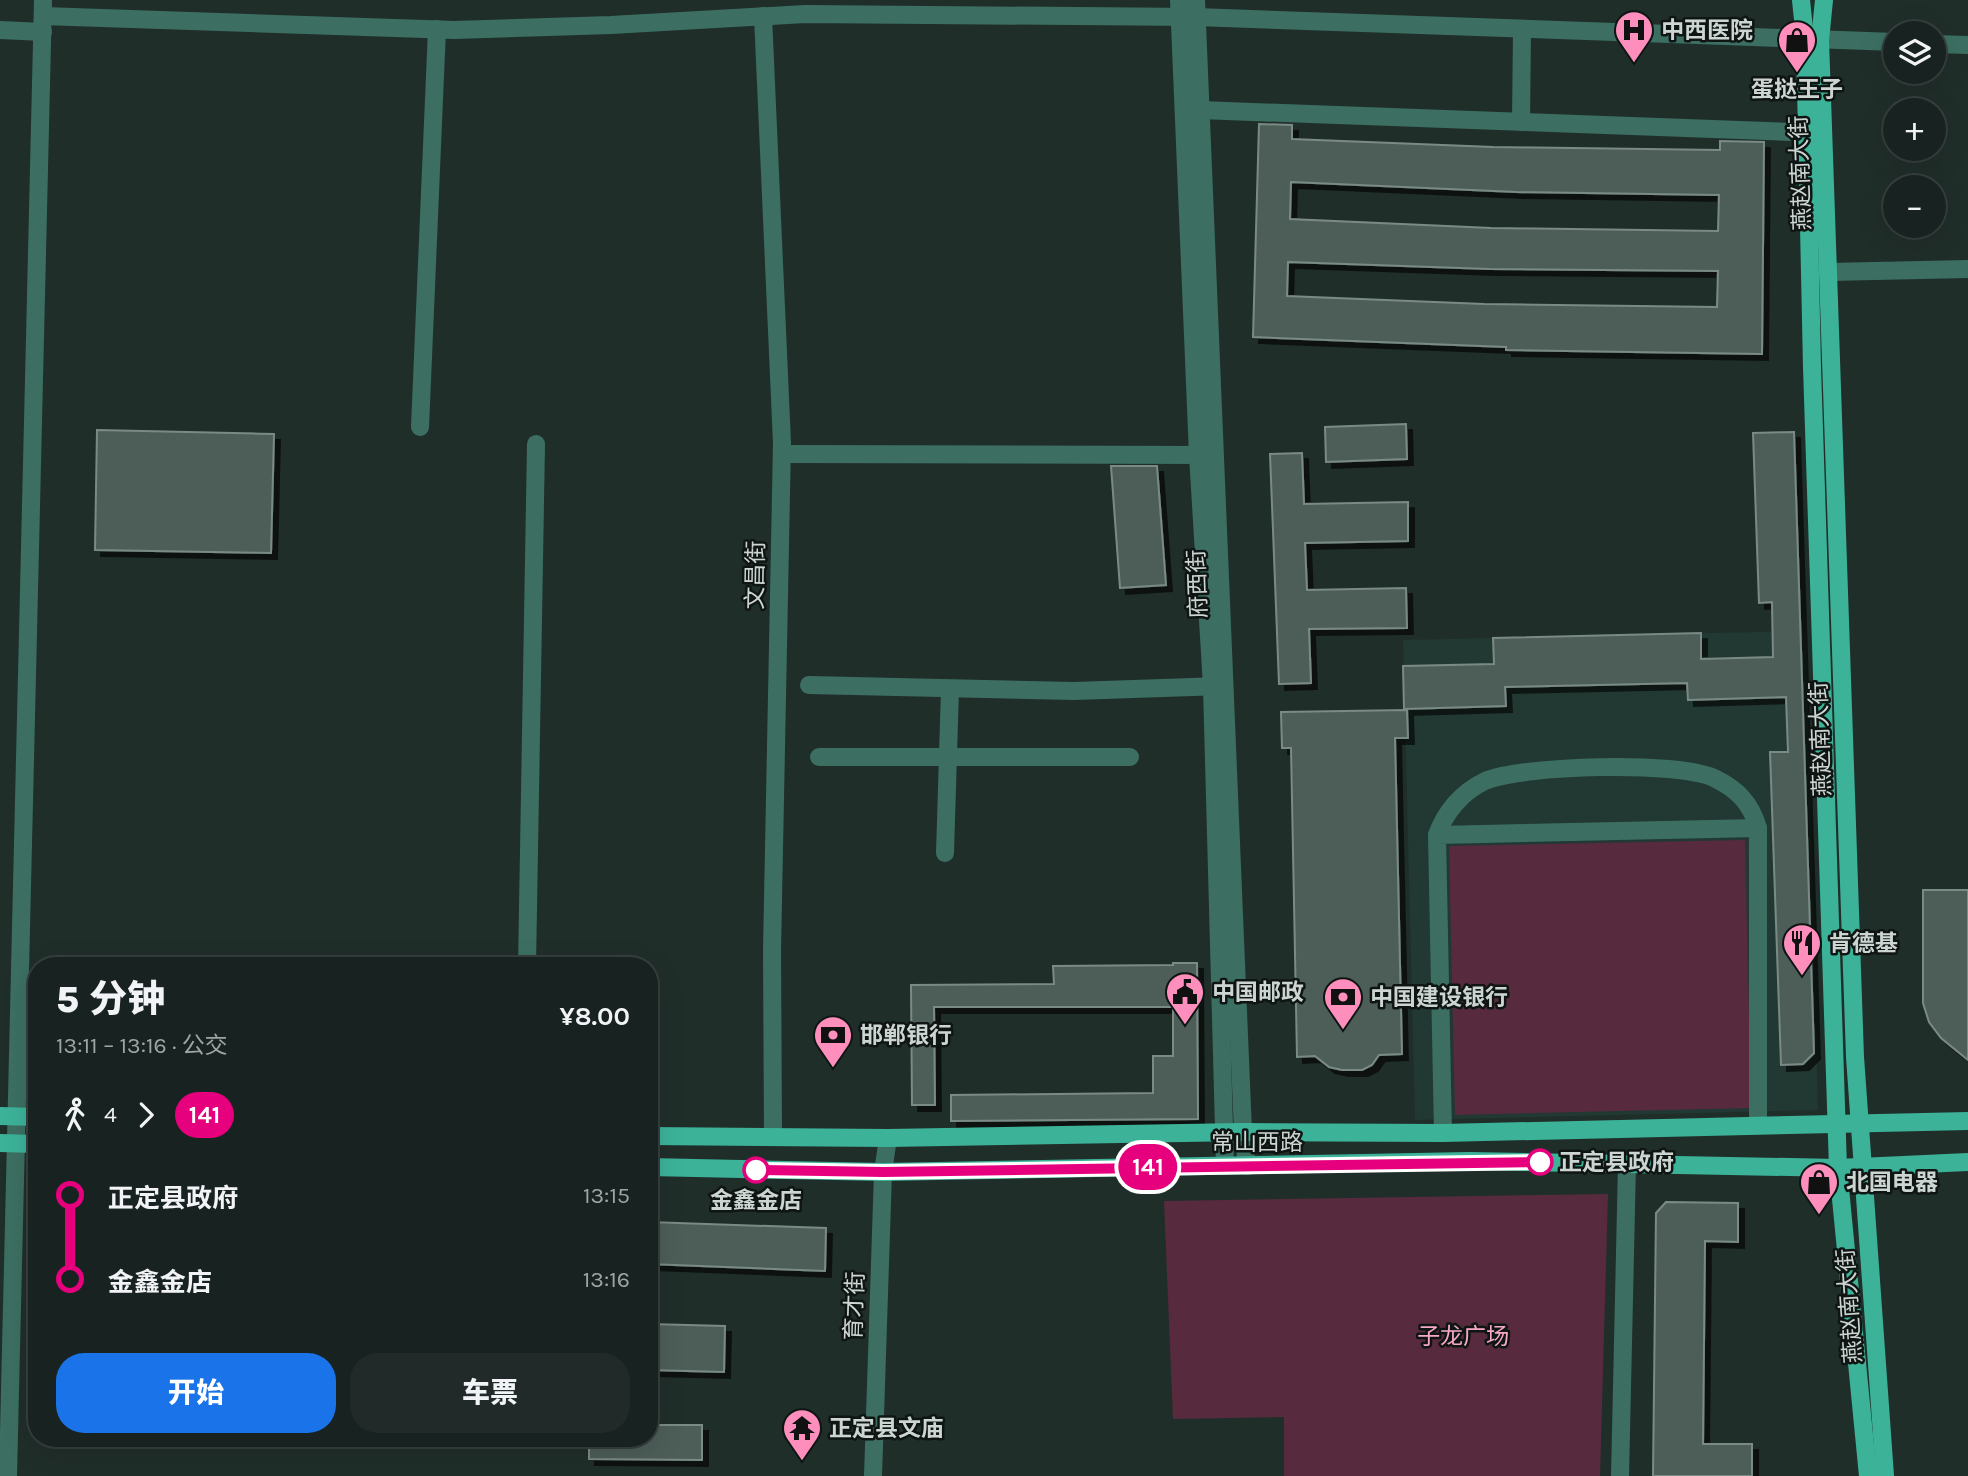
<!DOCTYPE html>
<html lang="zh">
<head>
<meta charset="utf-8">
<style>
  body { margin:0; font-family:Karla,"Noto Sans SC",sans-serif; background:#212a29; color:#f1f3f6; height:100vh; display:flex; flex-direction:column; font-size:26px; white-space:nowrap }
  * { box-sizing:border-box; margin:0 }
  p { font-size:23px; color:#9fa4a5 }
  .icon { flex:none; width:38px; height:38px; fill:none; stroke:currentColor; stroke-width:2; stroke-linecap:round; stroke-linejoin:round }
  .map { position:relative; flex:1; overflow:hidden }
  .sheet { position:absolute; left:28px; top:957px; width:630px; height:490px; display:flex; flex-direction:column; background:#182220; border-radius:28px; box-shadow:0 7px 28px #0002,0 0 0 2px #363f3e }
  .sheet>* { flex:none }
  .badge { padding:0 14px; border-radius:23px; font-size:24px; line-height:46px }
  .controls { position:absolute; left:1883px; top:21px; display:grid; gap:14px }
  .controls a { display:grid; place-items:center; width:63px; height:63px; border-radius:50%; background:#182220; box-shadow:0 7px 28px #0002,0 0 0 2px #363f3e; font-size:35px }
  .map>.badge { position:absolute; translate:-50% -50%; box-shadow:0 0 0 4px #fff }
  .legs { display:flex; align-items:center; gap:10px; height:77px; padding:0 28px; font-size:23px }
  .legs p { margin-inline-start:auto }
  .headline { display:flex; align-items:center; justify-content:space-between; height:119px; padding:0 28px }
  h1 { font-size:38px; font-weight:800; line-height:52px }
  .cta { display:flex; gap:14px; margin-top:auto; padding:14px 28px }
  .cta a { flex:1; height:80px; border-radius:28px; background:#1a73e8; color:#fff; font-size:28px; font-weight:800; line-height:80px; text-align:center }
  .cta a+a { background:#212a29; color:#f1f3f6 }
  ul { padding:0 28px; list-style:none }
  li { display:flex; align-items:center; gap:24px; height:84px; font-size:26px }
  li i { display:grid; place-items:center; width:10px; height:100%; margin:0 9px; background:currentColor }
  li i::after { content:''; width:18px; height:18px; margin:-9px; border:5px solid; border-radius:50%; background:#182220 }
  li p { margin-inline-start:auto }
  li:first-child i { background:linear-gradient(#0000 50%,currentColor 0) }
  li:last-child i { background:linear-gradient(currentColor 50%,#0000 0) }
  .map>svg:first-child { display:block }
  .built { fill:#223832 }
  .green { fill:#572b3d }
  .building { fill:#4e5d59; stroke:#7a8a85; stroke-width:2; fill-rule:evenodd; filter:url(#shadow) }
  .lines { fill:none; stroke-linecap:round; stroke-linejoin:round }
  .minor { stroke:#3c6f62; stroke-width:18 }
  .major { stroke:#3cb399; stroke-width:18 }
  .line-1-casing { stroke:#fff; stroke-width:16 }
  .line-1 { stroke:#e6007e; stroke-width:10 }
  .stop-1-dot { fill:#fff; stroke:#e6007e; stroke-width:3.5 }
  .labels { text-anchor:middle; stroke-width:5; stroke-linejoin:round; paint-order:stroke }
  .poi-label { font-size:23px; font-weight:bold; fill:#cdd5d3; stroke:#0e1513; text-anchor:start }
  .street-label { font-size:23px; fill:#cdd5d3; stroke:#0e1513 }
  .stop-label { font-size:23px; font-weight:bold; fill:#cdd5d3; stroke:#0e1513; text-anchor:start }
  .park-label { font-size:23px; fill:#f8a8c7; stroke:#0e1513 }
</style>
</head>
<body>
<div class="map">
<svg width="1968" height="1476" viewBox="0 0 1968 1476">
  <defs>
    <filter id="shadow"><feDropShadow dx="6" dy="6" stdDeviation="0" flood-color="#0009"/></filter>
  </defs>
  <rect width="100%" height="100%" fill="#202e2a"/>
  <path class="built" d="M 1806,631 L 1818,1110 L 1415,1120 L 1403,640 Z"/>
  <g class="green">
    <path d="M 1745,840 L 1751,1108 L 1455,1115 L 1449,846 Z"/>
    <path d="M 1608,1194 L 1600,1476 L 1284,1476 L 1284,1417 L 1173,1419 L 1164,1201 Z"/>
  </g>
  <g class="building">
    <path d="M 1259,124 L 1292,125 L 1292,139 L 1493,147 L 1720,150 L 1720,141 L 1764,142 L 1762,354 L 1506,350 L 1506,347 L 1253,337 ZM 1291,182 L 1516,192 L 1719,195 L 1718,231 L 1491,228 L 1290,219 ZM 1288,262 L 1489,269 L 1718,271 L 1717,307 L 1484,304 L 1287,296 Z"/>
    <path d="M 1406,424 L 1407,459 L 1326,462 L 1325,427 Z"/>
    <path d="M 97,430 L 274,434 L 271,553 L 95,550 Z"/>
    <path d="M 1794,432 L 1814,1053 L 1803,1064 L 1781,1065 L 1770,752 L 1788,752 L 1786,697 L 1688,700 L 1687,683 L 1505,687 L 1506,706 L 1404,709 L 1403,666 L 1494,664 L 1493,638 L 1701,633 L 1701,659 L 1773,657 L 1772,602 L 1759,603 L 1753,433 Z"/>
    <path d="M 1302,453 L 1304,504 L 1408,502 L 1408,541 L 1305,543 L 1307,590 L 1406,588 L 1407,628 L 1309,629 L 1311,683 L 1279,684 L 1270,454 Z"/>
    <path d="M 1111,466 L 1157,466 L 1166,585 L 1120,588 Z"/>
    <path d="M 1407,710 L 1408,738 L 1395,738 L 1402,1054 L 1379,1055 L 1372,1065 L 1362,1070 L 1342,1070 L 1329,1067 L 1315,1056 L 1297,1057 L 1291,748 L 1282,748 L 1281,712 Z"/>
    <path d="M 1923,890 L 1968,890 L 1968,1060 L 1941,1038 L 1929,1022 L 1923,1003 Z"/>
    <path d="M 1173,963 L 1197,963 L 1198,1119 L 951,1121 L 951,1095 L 1153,1093 L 1153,1056 L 1173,1056 L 1173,1007 L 934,1007 L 935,1105 L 912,1105 L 911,985 L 1054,984 L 1053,966 L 1173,965 Z"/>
    <path d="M 1666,1202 L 1738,1203 L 1738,1242 L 1705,1241 L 1703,1444 L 1752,1444 L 1752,1476 L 1653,1476 L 1656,1213 Z"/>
    <path d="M 649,1222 L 826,1228 L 825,1271 L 649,1264 Z"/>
    <path d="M 649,1324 L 725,1326 L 724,1372 L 649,1370 Z"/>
    <path d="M 649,1425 L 702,1425 L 702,1460 L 589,1459 L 589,1438 L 649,1438 Z"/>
  </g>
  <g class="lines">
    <g class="minor">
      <path d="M 1179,0 L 1198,455 L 1212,686 L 1225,1166"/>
      <path d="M 1196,0 L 1243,1132 L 1247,1166"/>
      <path d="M 43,16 L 454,30 L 611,25 L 805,14 L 1196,17 L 1895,42"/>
      <path d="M 763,16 L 782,443 L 772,950 L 773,1135"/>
      <path d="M 0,30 L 43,32"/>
      <path d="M 1934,44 L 1968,45"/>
      <path d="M 1200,110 L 1820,133"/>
      <path d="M 1521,122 L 1522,29"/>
      <path d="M 1828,272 L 1968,269"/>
      <path d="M 420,427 L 437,29"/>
      <path d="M 782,454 L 1209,455"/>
      <path d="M 809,685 L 1074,691 L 1222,686"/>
      <path d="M 819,757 L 1130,757"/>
      <path d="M 1437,835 C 1445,812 1462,792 1485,781 C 1523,765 1678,761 1714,778 C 1737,789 1751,803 1758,828"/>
      <path d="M 945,853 L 950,689"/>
      <path d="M 527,966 L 536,444"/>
      <path d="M 1443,1133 L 1437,835 L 1758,828 L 1758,1124"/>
      <path d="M 8,1476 L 43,0"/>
      <path d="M 873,1476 L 883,1172 L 888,1138"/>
      <path d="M 1620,1476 L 1627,1164"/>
    </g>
    <g class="major">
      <path d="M 1801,0 L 1805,39 L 1812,367 L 1838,1168 L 1868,1476"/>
      <path d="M 1824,0 L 1820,40 L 1855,1057 L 1885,1476"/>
      <path d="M 0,1116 L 37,1117"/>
      <path d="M 649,1136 L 888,1138 L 1243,1132 L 1443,1133 L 1968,1121"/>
      <path d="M 0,1143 L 37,1144"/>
      <path d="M 649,1167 L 883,1172 L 1469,1161 L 1838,1168 L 1968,1162"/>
    </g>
  </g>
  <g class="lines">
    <defs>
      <path id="line-1" d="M 756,1170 L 883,1172 L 1540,1162"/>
    </defs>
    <use href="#line-1" class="line-1-casing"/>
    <use href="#line-1" class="line-1"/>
  </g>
  <defs>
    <symbol id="hospital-pin" viewBox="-11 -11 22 30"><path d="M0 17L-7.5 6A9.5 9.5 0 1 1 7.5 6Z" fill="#fe8ebc" stroke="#0e1513"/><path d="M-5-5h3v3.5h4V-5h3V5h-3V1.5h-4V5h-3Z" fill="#111"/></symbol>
    <symbol id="shop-pin" viewBox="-11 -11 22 30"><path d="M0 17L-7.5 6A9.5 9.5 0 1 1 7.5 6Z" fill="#fe8ebc" stroke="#0e1513"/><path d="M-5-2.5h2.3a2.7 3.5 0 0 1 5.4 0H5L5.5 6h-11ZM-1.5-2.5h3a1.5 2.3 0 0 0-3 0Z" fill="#111"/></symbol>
    <symbol id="restaurant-pin" viewBox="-11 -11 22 30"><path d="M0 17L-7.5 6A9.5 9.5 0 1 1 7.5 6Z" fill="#fe8ebc" stroke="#0e1513"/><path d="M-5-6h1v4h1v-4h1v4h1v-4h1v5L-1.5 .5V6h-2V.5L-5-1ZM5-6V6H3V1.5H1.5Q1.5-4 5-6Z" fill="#111"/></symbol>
    <symbol id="civic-pin" viewBox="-11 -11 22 30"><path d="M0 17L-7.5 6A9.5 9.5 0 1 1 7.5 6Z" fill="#fe8ebc" stroke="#0e1513"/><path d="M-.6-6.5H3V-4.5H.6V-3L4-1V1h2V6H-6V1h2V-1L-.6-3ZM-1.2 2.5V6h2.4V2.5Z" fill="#111"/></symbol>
    <symbol id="bank-pin" viewBox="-11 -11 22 30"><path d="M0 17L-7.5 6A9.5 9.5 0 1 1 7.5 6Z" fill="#fe8ebc" stroke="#0e1513"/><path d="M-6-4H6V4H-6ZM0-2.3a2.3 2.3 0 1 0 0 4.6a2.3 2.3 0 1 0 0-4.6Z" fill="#111"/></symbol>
    <symbol id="temple-pin" viewBox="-11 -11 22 30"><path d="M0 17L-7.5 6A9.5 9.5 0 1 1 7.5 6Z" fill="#fe8ebc" stroke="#0e1513"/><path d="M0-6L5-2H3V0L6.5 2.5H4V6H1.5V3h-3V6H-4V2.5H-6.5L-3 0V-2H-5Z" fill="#111"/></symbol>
  </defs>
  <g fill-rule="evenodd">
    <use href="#hospital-pin" x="1612" y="8" width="44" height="60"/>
    <use href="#shop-pin" x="1775" y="18" width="44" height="60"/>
    <use href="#restaurant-pin" x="1780" y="921" width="44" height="60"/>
    <use href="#civic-pin" x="1163" y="970" width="44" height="60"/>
    <use href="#bank-pin" x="1321" y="975" width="44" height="60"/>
    <use href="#bank-pin" x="811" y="1013" width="44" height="60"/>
    <use href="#shop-pin" x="1797" y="1160" width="44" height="60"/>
    <use href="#temple-pin" x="780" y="1406" width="44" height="60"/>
  </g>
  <g class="stop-1-dot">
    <circle cx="1540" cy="1162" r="12"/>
    <circle cx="756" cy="1170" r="12"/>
  </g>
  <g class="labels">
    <g class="poi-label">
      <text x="1661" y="38">中西医院</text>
      <text x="1797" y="97" text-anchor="middle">蛋挞王子</text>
      <text x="1829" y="951">肯德基</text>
      <text x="1212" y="1000">中国邮政</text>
      <text x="1370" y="1005">中国建设银行</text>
      <text x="860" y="1043">邯郸银行</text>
      <text x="1846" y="1190">北国电器</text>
      <text x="829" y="1436">正定县文庙</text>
    </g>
    <g class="street-label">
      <text transform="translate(1800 173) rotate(-92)" y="8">燕赵南大街</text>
      <text transform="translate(755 575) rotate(-89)" y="8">文昌街</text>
      <text transform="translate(1197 584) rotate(-92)" y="8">府西街</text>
      <text transform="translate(1820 739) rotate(-92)" y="8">燕赵南大街</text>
      <text x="1257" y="1150">常山西路</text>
      <text transform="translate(854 1306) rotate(-88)" y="8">育才街</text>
      <text transform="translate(1849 1306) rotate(-94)" y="8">燕赵南大街</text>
    </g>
    <g class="stop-label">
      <text x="1559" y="1170">正定县政府</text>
      <text x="756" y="1208" text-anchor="middle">金鑫金店</text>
    </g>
    <g class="park-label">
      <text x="1463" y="1344">子龙广场</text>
    </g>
  </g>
</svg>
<div class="controls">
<a><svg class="icon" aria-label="layers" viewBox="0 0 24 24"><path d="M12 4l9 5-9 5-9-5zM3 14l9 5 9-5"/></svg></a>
<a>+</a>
<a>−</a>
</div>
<b class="badge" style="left:1148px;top:1167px;background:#e6007e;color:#fff">141</b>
<section class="sheet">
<div class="headline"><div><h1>5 分钟</h1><p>13:11 – 13:16 · 公交</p></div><b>¥8.00</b></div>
<div class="legs"><svg class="icon" aria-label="walk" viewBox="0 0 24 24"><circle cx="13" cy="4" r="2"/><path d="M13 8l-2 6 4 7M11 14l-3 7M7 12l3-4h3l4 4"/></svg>4<svg class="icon" aria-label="forward" viewBox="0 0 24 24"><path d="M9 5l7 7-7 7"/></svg><b class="badge" style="background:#e6007e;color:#fff">141</b></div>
<ul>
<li><i style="color:#e6007e"></i><b>正定县政府</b><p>13:15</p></li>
<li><i style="color:#e6007e"></i><b>金鑫金店</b><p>13:16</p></li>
</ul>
<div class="cta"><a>开始</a><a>车票</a></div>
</section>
</div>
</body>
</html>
